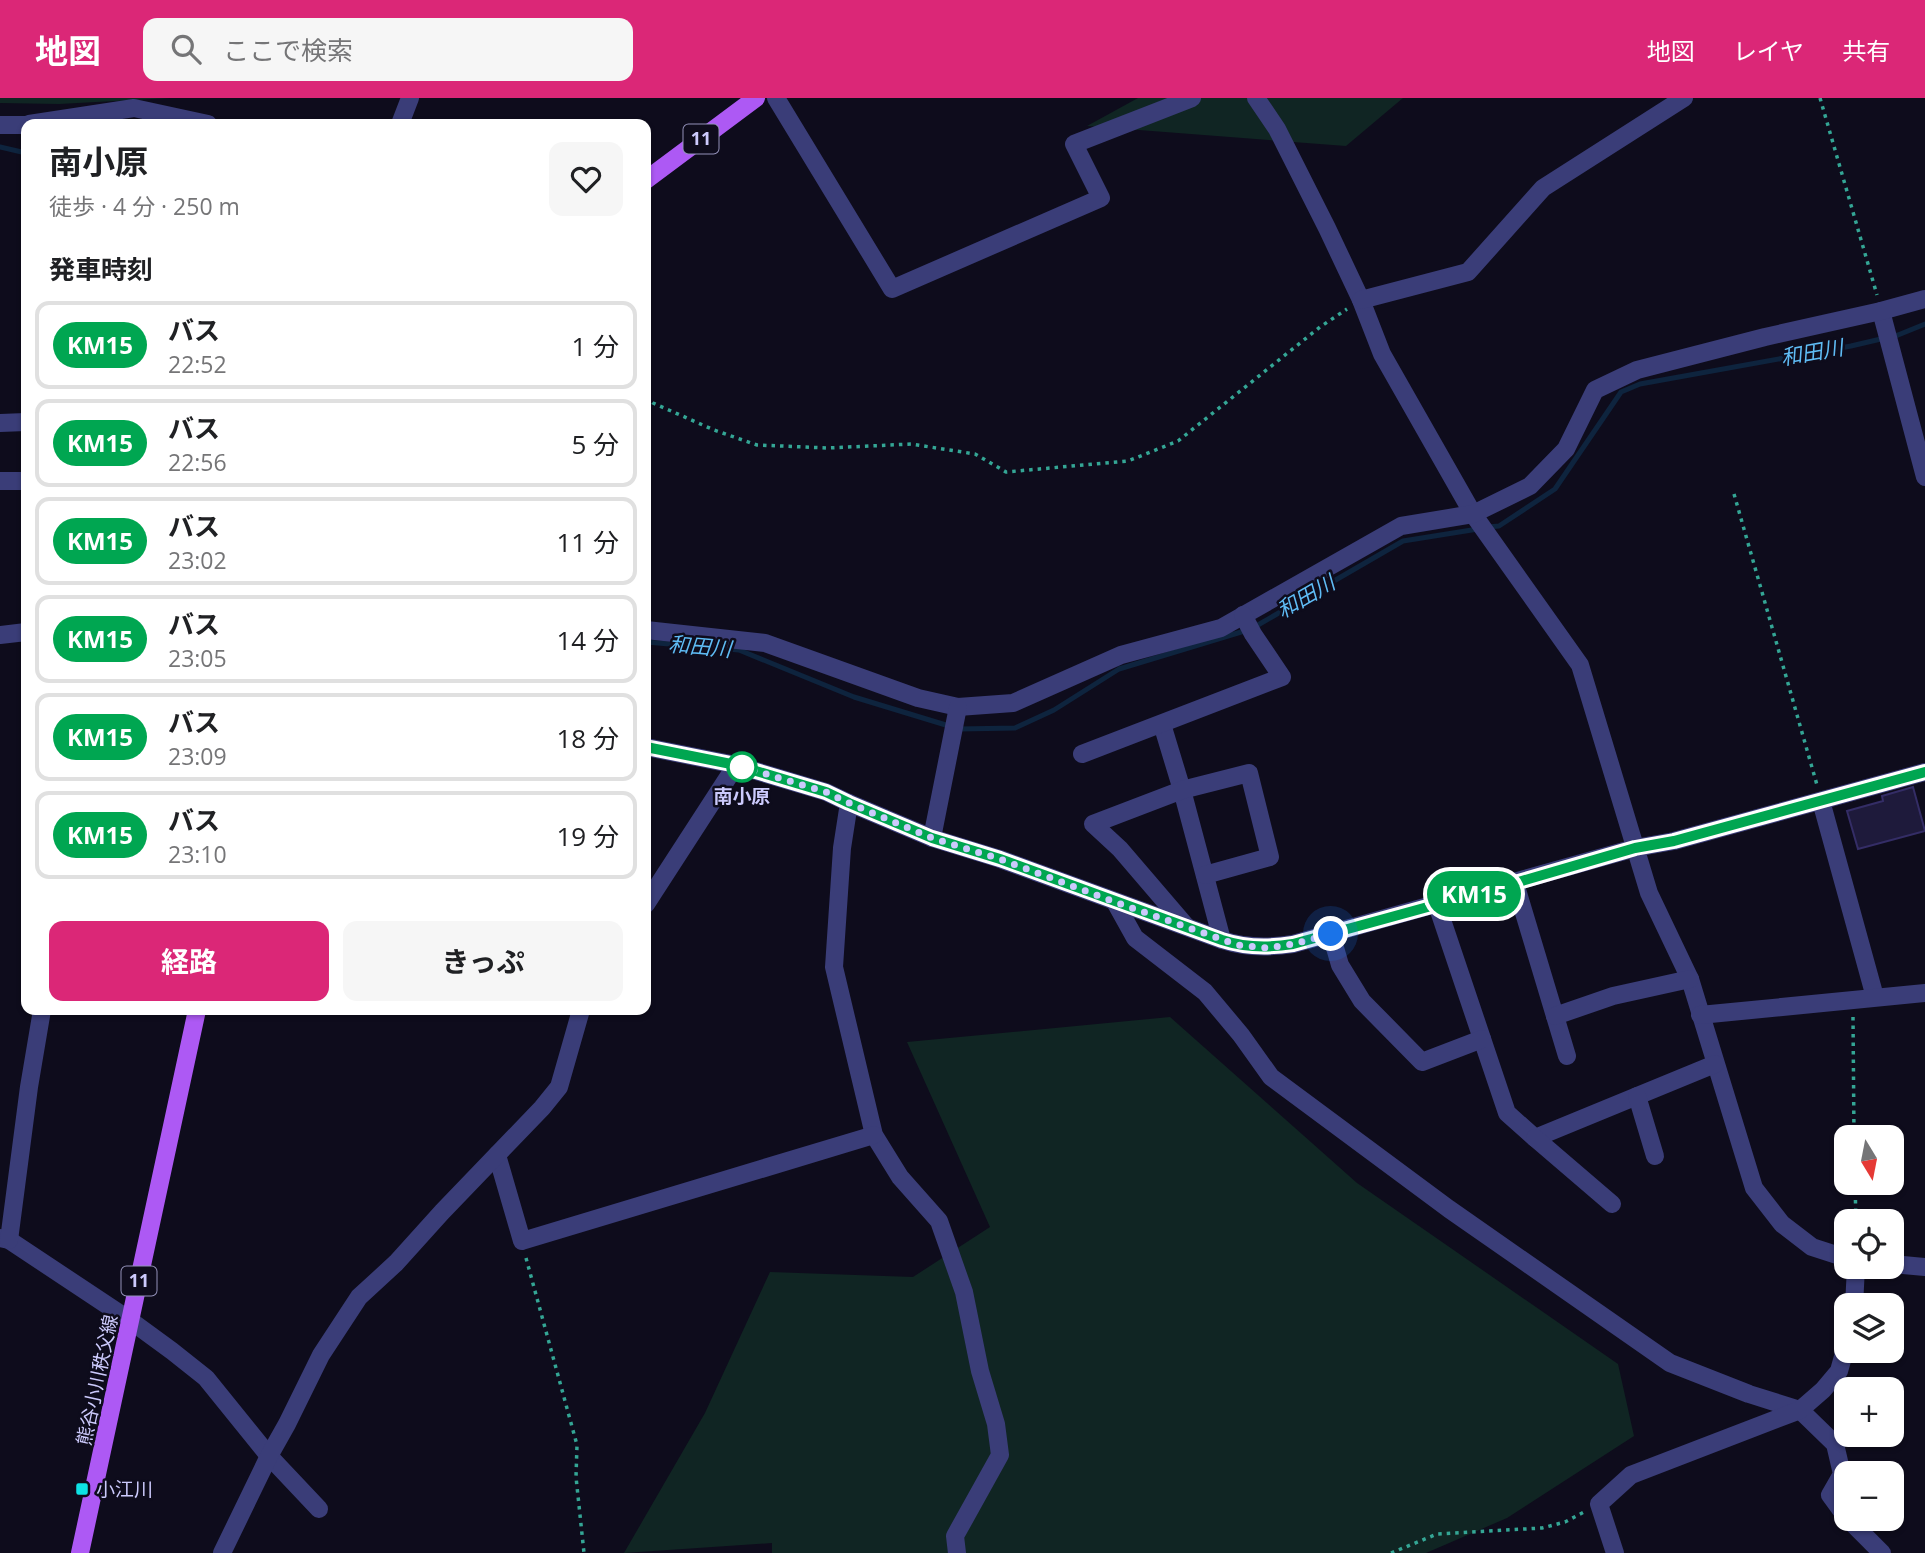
<!DOCTYPE html>
<html lang="ja">
<head>
<meta charset="utf-8">
<style>
  body { margin:0; font-family:"Open Sans","Noto Sans JP",sans-serif; background:#f6f6f6; color:#202124; height:100vh; display:flex; flex-direction:column; font-size:26px; white-space:nowrap }
  * { box-sizing:border-box; margin:0 }
  p { font-size:23px; color:#757577 }
  .icon { flex:none; width:38px; height:38px; fill:none; stroke:currentColor; stroke-width:2; stroke-linecap:round; stroke-linejoin:round }
  .map { position:relative; flex:1; overflow:hidden }
  .details { position:absolute; left:21px; top:21px; width:630px; height:896px; display:flex; flex-direction:column; background:#fff; border-radius:14px; box-shadow:0 2px 5px #0004 }
  .details>* { flex:none }
  .badge { padding:0 14px; border-radius:23px; font-size:24px; line-height:46px }
  .needle { width:46px; rotate:170deg }
  .fabs { position:absolute; left:1834px; top:1027px; display:grid; gap:14px }
  .fabs a { display:grid; place-items:center; width:70px; height:70px; border-radius:14px; background:#fff; box-shadow:0 2px 5px #0004; font-size:35px }
  .you { position:absolute; width:35px; height:35px; margin:-18px; border:5px solid #fff; border-radius:50%; background:#1a73e8; box-shadow:0 0 0 10px #1a73e833 }
  .map>.badge { position:absolute; translate:-50% -50%; box-shadow:0 0 0 4px #fff }
  h2 { padding:0 28px; font-size:26px; line-height:63px }
  .round { display:grid; place-items:center; flex:none; width:74px; height:74px; border-radius:14px; background:#f6f6f6 }
  .overview { display:flex; align-items:center; justify-content:space-between; height:119px; padding:0 28px }
  h1 { font-size:33px; font-weight:700; line-height:52px }
  .button { display:flex; gap:14px; margin-top:auto; padding:14px 28px }
  .button a { flex:1; height:80px; border-radius:14px; background:#db2777; color:#fff; font-size:28px; font-weight:700; line-height:80px; text-align:center }
  .button a+a { background:#f6f6f6; color:#202124 }
  ul { padding:0; list-style:none }
  li { display:flex; align-items:center; gap:21px; height:88px; margin:0 14px 10px; padding:0 14px; border:4px solid #e0e0e0; border-radius:14px }
  li div { flex:1 }
  li b { display:block; font-size:26px }
  li em { font-style:normal }
  li .badge { min-width:77px; font-weight:700; text-align:center }
  header { display:flex; align-items:center; gap:42px; box-sizing:border-box; height:98px; padding:0 35px; background:#db2777; color:#fff }
  header strong { font-size:33px }
  nav { display:flex; gap:38px; margin-inline-start:auto; font-size:24px }
  .search { width:490px; height:63px; background:#f6f6f6; display:flex; align-items:center; gap:18px; box-sizing:border-box; padding:0 24px; border-radius:14px; color:#757577; font-size:26px }
  .map>svg:first-child { display:block }
  .green { fill:#102523 }
  .lines { fill:none; stroke-linecap:round; stroke-linejoin:round }
  .stream { stroke:#0e243e; stroke-width:5 }
  .building { fill:#1e1a3b; stroke:#342d66; stroke-width:2 }
  .path { stroke:#34a695; stroke-width:3.5; stroke-dasharray:3.5 5; stroke-linecap:butt }
  .minor { stroke:#3a3d78; stroke-width:18 }
  .major { stroke:#ad59f4; stroke-width:18 }
  .line-casing { stroke:#fff; stroke-width:16 }
  .line { stroke:#00a651; stroke-width:10 }
  .walk { stroke:#cccafc; stroke-width:7; stroke-dasharray:0 12.6 }
  .stop-dot { fill:#fff; stroke:#00a651; stroke-width:3.5 }
  .poi-dot { fill:#0ee1e4; stroke:#0e0c1c; stroke-width:2.5 }
  .labels { text-anchor:middle; stroke-width:5; stroke-linejoin:round; paint-order:stroke }
  .shield { fill:#0e0c1c; stroke:#9391b9; stroke-width:2 }
  .shield-label { font-size:18px; font-weight:bold; fill:#cccafc }
  .stop-label { font-size:19px; font-weight:bold; fill:#cccafc; stroke:#0e0c1c }
  .street-label { font-size:19px; fill:#cccafc; stroke:#0e0c1c }
  .poi-label { font-size:19px; fill:#cccafc; stroke:#0e0c1c; text-anchor:start }
  .water-label { font-size:21px; font-style:italic; fill:#5fbcf5; stroke:#0e0c1c }
</style>
</head>
<body>
<header>
<strong>地図</strong>
<div class="search"><svg class="icon" aria-label="search" viewBox="0 0 24 24"><circle cx="10" cy="10" r="6"/><path d="M15 15l6 6"/></svg>ここで検索</div>
<nav><a>地図</a><a>レイヤ</a><a>共有</a></nav>
</header>
<div class="map">
<svg width="1925" height="1455" viewBox="0 0 1925 1455">
  <rect width="100%" height="100%" fill="#0e0c1c"/>
  <g class="green">
    <path d="M 0,0 L 170,0 L 59,6 L 0,5 Z"/>
    <path d="M 1138,0 L 1403,0 L 1346,48 L 1087,28 Z"/>
    <path d="M 1170,919 L 1357,1085 L 1618,1266 L 1634,1338 L 1507,1420 L 1426,1455 L 772,1455 L 772,1445 L 624,1455 L 705,1315 L 770,1174 L 913,1179 L 990,1129 L 907,944 Z"/>
  </g>
  <g class="lines">
    <g class="stream">
      <path d="M 0,49 L 26,55"/>
      <path d="M 1488,429 L 1499,428 L 1555,391 L 1621,294 L 1640,286 L 1851,248 L 1898,237 L 1925,226"/>
      <path d="M 646,544 L 739,552 L 854,599 L 959,631 L 1015,630 L 1054,612 L 1119,571 L 1251,531 L 1403,443 L 1478,431"/>
    </g>
  </g>
  <path class="building" d="M 1913,689 L 1925,733 L 1858,751 L 1847,713 L 1883,703 L 1882,698 Z"/>
  <g class="lines">
    <g class="path">
      <path d="M 1820,0 L 1877,197"/>
      <path d="M 646,299 L 653,305 L 714,332 L 757,347 L 828,350 L 911,346 L 975,356 L 1006,374 L 1128,363 L 1178,343 L 1320,229 L 1347,211"/>
      <path d="M 1734,396 L 1817,687"/>
      <path d="M 1853,919 L 1854,1040"/>
      <path d="M 1855,1085 L 1856,1124"/>
      <path d="M 526,1160 L 577,1347 L 576,1379 L 584,1455"/>
      <path d="M 1391,1455 L 1437,1436 L 1542,1430 L 1565,1424 L 1584,1414"/>
    </g>
    <g class="minor">
      <path d="M 776,0 L 892,191 L 1101,100 L 1074,46 L 1192,0"/>
      <path d="M 1256,0 L 1277,31 L 1327,130 L 1361,202 L 1382,256 L 1473,416 L 1580,567 L 1649,795 L 1690,881 L 1754,1090 L 1782,1126 L 1812,1149 L 1846,1160"/>
      <path d="M 29,26 L 134,10 L 208,26"/>
      <path d="M 400,26 L 410,0"/>
      <path d="M 0,27 L 26,27"/>
      <path d="M 1361,202 L 1468,174 L 1543,90 L 1684,0"/>
      <path d="M 1881,213 L 1925,379"/>
      <path d="M 0,325 L 26,324"/>
      <path d="M 0,383 L 26,383"/>
      <path d="M 646,532 L 765,545 L 918,600 L 958,609 L 1013,605 L 1121,557 L 1221,530 L 1401,428 L 1473,416 L 1530,388 L 1566,351 L 1595,292 L 1637,272 L 1765,239 L 1881,213 L 1925,201"/>
      <path d="M 0,537 L 26,534"/>
      <path d="M 1162,626 L 1182,692 L 1222,842"/>
      <path d="M 646,649 L 736,667 L 826,694 L 849,705 L 932,740 L 1000,761 L 1222,842 C 1246,850 1268,850 1293,846 L 1635,750 L 1674,743 L 1925,674"/>
      <path d="M 1082,656 L 1282,579 L 1253,536 L 1243,517"/>
      <path d="M 1821,703 L 1875,899"/>
      <path d="M 849,705 L 842,750 L 834,869 L 874,1037 L 900,1079 L 939,1123 L 964,1194 L 980,1273 L 996,1326 L 1000,1357 L 955,1438 L 957,1455"/>
      <path d="M 932,740 L 958,609"/>
      <path d="M 1515,785 L 1567,958"/>
      <path d="M 1115,804 L 1135,840 L 1205,894 L 1241,937 L 1271,979 L 1449,1111 L 1670,1265 L 1749,1296 L 1800,1312 L 1835,1346 L 1842,1376 L 1830,1397 L 1846,1419"/>
      <path d="M 646,806 L 736,667"/>
      <path d="M 1437,807 L 1507,1015 L 1535,1040 L 1715,966"/>
      <path d="M 1186,828 L 1120,751 L 1093,726 L 1182,692 L 1249,675 L 1270,759 L 1205,777"/>
      <path d="M 1331,836 L 1340,867 L 1362,903 L 1422,964 L 1482,941"/>
      <path d="M 1700,917 L 1925,895"/>
      <path d="M 1555,918 L 1613,898 L 1690,881"/>
      <path d="M 1637,998 L 1655,1058"/>
      <path d="M 1535,1040 L 1612,1106"/>
      <path d="M 497,1057 L 522,1143 L 874,1037"/>
      <path d="M 0,1140 L 9,1142 L 131,1223 L 172,1253 L 206,1280 L 269,1358 L 319,1411"/>
      <path d="M 9,1142 L 29,989 L 42,912"/>
      <path d="M 1892,1166 L 1925,1169"/>
      <path d="M 1854,1208 L 1856,1169"/>
      <path d="M 1848,1421 L 1882,1455"/>
      <path d="M 222,1455 L 269,1358 L 287,1326 L 321,1257 L 359,1199 L 396,1165 L 442,1114 L 542,1010 L 559,989 L 581,912"/>
      <path d="M 1615,1455 L 1599,1406 L 1631,1377 L 1800,1312 L 1823,1292 L 1839,1273 L 1846,1248"/>
    </g>
    <g class="major">
      <path d="M 646,82 L 756,0"/>
      <path d="M 80,1455 L 197,912"/>
    </g>
  </g>
  <g class="lines">
    <defs>
      <path id="line" d="M 646,649 L 736,667 L 826,694 L 849,705 L 932,740 L 1000,761 L 1222,842 C 1246,850 1268,850 1293,846 L 1515,785 L 1635,750 L 1674,743 L 1925,674"/>
    </defs>
    <use href="#line" class="line-casing"/>
    <use href="#line" class="line"/>
    <path class="walk" d="M 742,669 L 736,667 L 826,694 L 849,705 L 932,740 L 1000,761 L 1115,804 L 1238,847 L 1268,850 L 1293,846 L 1331,836"/>
  </g>
  <circle class="stop-dot" cx="742" cy="669" r="14"/>
  <rect class="poi-dot" x="75" y="1384" width="14" height="14" rx="3.5"/>
  <g class="labels">
    <g class="shield">
      <rect x="683.5" y="26.5" width="35" height="29" rx="5"/>
      <rect x="121.5" y="1168.5" width="35" height="29" rx="5"/>
    </g>
    <g class="shield-label">
      <text x="701" y="47">11</text>
      <text x="139" y="1189">11</text>
    </g>
    <g class="stop-label">
      <text x="742" y="705">南小原</text>
    </g>
    <g class="street-label">
      <text transform="translate(97 1282) rotate(-78)" y="7">熊谷小川秩父線</text>
    </g>
    <g class="poi-label">
      <text x="96" y="1398">小江川</text>
    </g>
    <g class="water-label">
      <text transform="translate(1812 255) rotate(-10)" y="7">和田川</text>
      <text transform="translate(1306 499) rotate(-30)" y="7">和田川</text>
      <text transform="translate(700 549) rotate(5)" y="7">和田川</text>
    </g>
  </g>
</svg>
<div class="fabs">
<a><svg class="needle" viewBox="-14 -14 28 28"><path d="M0-13l5 13h-10z" fill="#e53935"/><path d="M0 13l5-13h-10z" fill="#757577"/></svg></a>
<a><svg class="icon" aria-label="locate" viewBox="0 0 24 24"><circle cx="12" cy="12" r="6"/><path d="M12 2v4M12 18v4M2 12h4M18 12h4"/></svg></a>
<a><svg class="icon" aria-label="layers" viewBox="0 0 24 24"><path d="M12 4l9 5-9 5-9-5zM3 14l9 5 9-5"/></svg></a>
<a>+</a>
<a>−</a>
</div>
<div class="you" style="left:1331px;top:836px"></div>
<b class="badge" style="left:1474px;top:796px;background:#00a651;color:#fff">KM15</b>
<section class="details">
<div class="overview"><div><h1>南小原</h1><p>徒歩 · 4 分 · 250 m</p></div><a class="round"><svg class="icon" aria-label="heart" viewBox="0 0 24 24"><path d="M12 20l-8-8c-3-5 5-10 8-4 3-6 11-1 8 4z"/></svg></a></div>
<h2>発車時刻</h2>
<ul>
<li><span class="badge" style="background:#00a651;color:#fff">KM15</span><div><b>バス</b><p>22:52</p></div><em>1 分</em></li>
<li><span class="badge" style="background:#00a651;color:#fff">KM15</span><div><b>バス</b><p>22:56</p></div><em>5 分</em></li>
<li><span class="badge" style="background:#00a651;color:#fff">KM15</span><div><b>バス</b><p>23:02</p></div><em>11 分</em></li>
<li><span class="badge" style="background:#00a651;color:#fff">KM15</span><div><b>バス</b><p>23:05</p></div><em>14 分</em></li>
<li><span class="badge" style="background:#00a651;color:#fff">KM15</span><div><b>バス</b><p>23:09</p></div><em>18 分</em></li>
<li><span class="badge" style="background:#00a651;color:#fff">KM15</span><div><b>バス</b><p>23:10</p></div><em>19 分</em></li>
</ul>
<div class="button"><a>経路</a><a>きっぷ</a></div>
</section>
</div>
</body>
</html>
